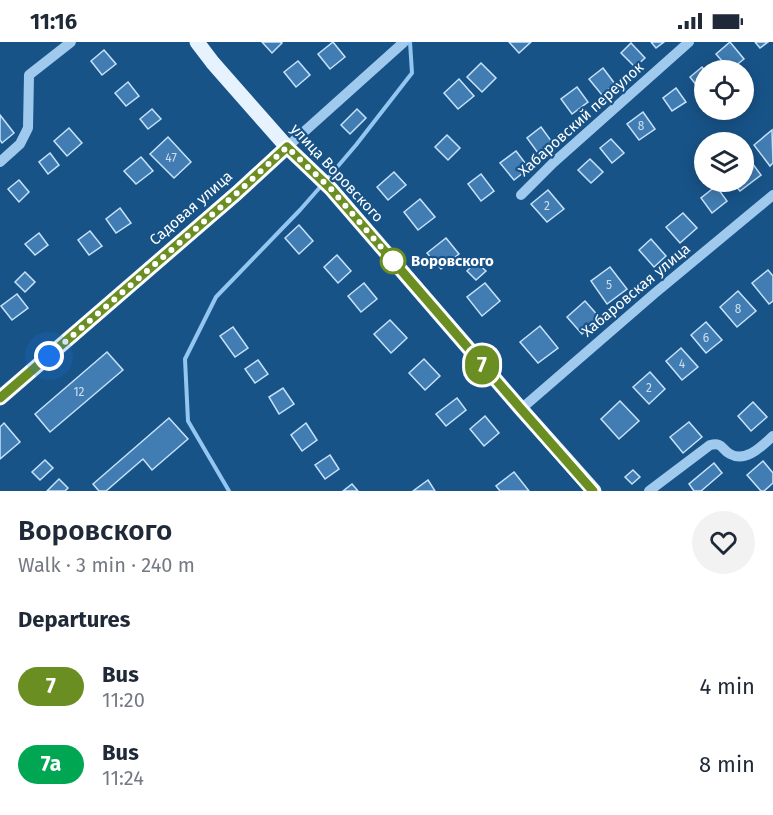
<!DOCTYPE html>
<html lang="en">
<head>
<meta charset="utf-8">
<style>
  body { margin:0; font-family:"Fira Sans",sans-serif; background:#f2f2f3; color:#1f2937; height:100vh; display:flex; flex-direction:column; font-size:22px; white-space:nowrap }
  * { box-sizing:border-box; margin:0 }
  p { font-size:20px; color:#747a83 }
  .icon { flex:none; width:33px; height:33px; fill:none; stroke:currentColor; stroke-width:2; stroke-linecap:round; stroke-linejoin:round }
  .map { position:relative; height:449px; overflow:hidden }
  .panel { display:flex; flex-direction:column; background:#fff; flex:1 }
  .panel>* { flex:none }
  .badge { padding:0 12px; border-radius:20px; font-size:21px; line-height:39px }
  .controls { position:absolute; left:694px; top:18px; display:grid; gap:12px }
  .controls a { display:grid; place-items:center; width:60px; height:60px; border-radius:50%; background:#fff; box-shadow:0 3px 15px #0003; font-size:30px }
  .you { position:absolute; width:30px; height:30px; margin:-15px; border:4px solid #fff; border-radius:50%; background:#1a73e8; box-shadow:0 0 0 9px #1a73e833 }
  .map>.badge { position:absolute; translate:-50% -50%; box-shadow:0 0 0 3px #fff }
  h2 { padding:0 18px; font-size:22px; line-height:54px }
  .round { display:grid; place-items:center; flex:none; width:63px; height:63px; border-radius:32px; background:#f2f2f3 }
  .summary { display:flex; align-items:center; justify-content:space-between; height:102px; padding:0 18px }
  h1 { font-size:28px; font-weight:600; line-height:45px }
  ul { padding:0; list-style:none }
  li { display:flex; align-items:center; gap:18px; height:78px; padding:0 18px }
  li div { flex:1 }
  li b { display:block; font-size:22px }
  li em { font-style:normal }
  li .badge { min-width:66px; font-weight:700; text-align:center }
  .status { display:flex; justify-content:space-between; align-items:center; height:42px; padding:0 30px; background:#fff; direction:ltr }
  .status svg { height:16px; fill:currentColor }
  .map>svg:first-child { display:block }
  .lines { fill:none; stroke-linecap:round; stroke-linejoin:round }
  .stream { stroke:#93c6f0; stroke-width:4 }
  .building { fill:#417db2; stroke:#c6e2fa; stroke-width:1.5 }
  .minor { stroke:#a0caed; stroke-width:10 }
  .major { stroke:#e7f2ff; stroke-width:15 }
  .line-casing { stroke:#fff; stroke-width:14 }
  .line { stroke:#6b8e23; stroke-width:9 }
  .walk { stroke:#fff; stroke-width:6; stroke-dasharray:0 10.8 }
  .stop-dot { fill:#fff; stroke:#6b8e23; stroke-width:3 }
  .labels { text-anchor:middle; stroke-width:4.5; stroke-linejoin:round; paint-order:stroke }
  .number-label { font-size:12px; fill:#d0deec }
  .street-label { font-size:15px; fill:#fff; stroke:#185388 }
  .stop-label { font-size:15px; font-weight:bold; fill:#fff; stroke:#185388; text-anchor:start }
</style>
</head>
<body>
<div class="status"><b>11:16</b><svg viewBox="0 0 49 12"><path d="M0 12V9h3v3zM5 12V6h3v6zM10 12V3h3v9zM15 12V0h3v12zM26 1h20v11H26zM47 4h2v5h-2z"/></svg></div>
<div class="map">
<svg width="773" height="449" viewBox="0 0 773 449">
  <rect width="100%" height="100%" fill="#185388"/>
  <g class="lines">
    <g class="stream">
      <path d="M 327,137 L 356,103 L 412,31 L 410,0"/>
      <path d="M 229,449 L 188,379 L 185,317 L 216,255 L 300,168 L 322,143"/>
    </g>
  </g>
  <g class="building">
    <path d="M 262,0 L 280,0 L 282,1 L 272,11 Z"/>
    <path d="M 333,0 L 345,15 L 330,27 L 318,12 Z"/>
    <path d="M 509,0 L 531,0 L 519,11 Z"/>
    <path d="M 651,0 L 664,0 L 656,6 Z"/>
    <path d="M 730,0 L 744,17 L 730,28 L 716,12 Z"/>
    <path d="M 755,0 L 768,0 L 760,6 Z"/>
    <path d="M 631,1 L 645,16 L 635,25 L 621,11 Z"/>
    <path d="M 104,8 L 116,22 L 102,33 L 91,19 Z"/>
    <path d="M 298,19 L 310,33 L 296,45 L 284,30 Z"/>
    <path d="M 481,21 L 496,36 L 482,50 L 467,35 Z"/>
    <path d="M 702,25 L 705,29 L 704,53 L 690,35 Z"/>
    <path d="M 603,26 L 615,42 L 602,53 L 589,37 Z"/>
    <path d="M 459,37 L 474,54 L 458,67 L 444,51 Z"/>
    <path d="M 128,40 L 139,54 L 126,64 L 115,51 Z"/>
    <path d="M 577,45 L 588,60 L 572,72 L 561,57 Z"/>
    <path d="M 676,46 L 686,60 L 672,69 L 663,56 Z"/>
    <path d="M 152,67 L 161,77 L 148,87 L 140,77 Z"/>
    <path d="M 357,67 L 366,76 L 350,92 L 341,83 Z"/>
    <path d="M 643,70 L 655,87 L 639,98 L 627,82 Z"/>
    <path d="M 0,73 L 14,91 L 2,101 L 0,98 Z"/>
    <path d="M 541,85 L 552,100 L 538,111 L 527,96 Z"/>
    <path d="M 69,86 L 82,101 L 67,114 L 54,99 Z"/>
    <path d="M 772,88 L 773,121 L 770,124 L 754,103 Z"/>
    <path d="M 447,93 L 460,106 L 448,118 L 435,105 Z"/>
    <path d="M 168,95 L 191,120 L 174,136 L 150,112 Z"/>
    <path d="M 611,97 L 624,111 L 612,121 L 600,106 Z"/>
    <path d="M 516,109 L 529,126 L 514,138 L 500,121 Z"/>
    <path d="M 50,111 L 59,123 L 48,132 L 39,120 Z"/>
    <path d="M 747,114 L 761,133 L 740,149 L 732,140 L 744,140 L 744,116 Z"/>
    <path d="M 141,115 L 153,129 L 136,142 L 124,129 Z"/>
    <path d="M 590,117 L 603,130 L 591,141 L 578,128 Z"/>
    <path d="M 394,130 L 406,143 L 388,158 L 377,145 Z"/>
    <path d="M 481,132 L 494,149 L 481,159 L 468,142 Z"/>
    <path d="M 19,138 L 29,150 L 19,160 L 8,147 Z"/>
    <path d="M 716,144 L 727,159 L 712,171 L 701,156 Z"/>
    <path d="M 548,148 L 564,167 L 547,180 L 531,162 Z"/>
    <path d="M 420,157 L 435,175 L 418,188 L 404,170 Z"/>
    <path d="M 120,166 L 131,181 L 116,191 L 106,177 Z"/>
    <path d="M 683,171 L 697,186 L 680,201 L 666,185 Z"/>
    <path d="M 299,183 L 313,199 L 299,212 L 285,196 Z"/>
    <path d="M 90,189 L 102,204 L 89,213 L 78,198 Z"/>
    <path d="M 39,191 L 48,203 L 35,213 L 25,202 Z"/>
    <path d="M 446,196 L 459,212 L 441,227 L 427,211 Z"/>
    <path d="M 651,197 L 666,214 L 654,225 L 639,208 Z"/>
    <path d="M 337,213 L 351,229 L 338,241 L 324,225 Z"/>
    <path d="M 476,220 L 486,229 L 476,238 L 467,229 Z"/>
    <path d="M 610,225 L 627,247 L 607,262 L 591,239 Z"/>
    <path d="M 768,228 L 773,234 L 773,259 L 769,262 L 752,241 Z"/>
    <path d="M 25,230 L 35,240 L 25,250 L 15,240 Z"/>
    <path d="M 364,241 L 377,257 L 361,270 L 348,254 Z"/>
    <path d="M 485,241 L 500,259 L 482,274 L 467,255 Z"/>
    <path d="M 738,249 L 756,269 L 737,285 L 720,265 Z"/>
    <path d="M 17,252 L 28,266 L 12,278 L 1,264 Z"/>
    <path d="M 585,259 L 600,276 L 582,292 L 567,275 Z"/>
    <path d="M 390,278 L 407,296 L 391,311 L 374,292 Z"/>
    <path d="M 706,280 L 722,298 L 706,311 L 691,293 Z"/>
    <path d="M 540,284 L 558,306 L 538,321 L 520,300 Z"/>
    <path d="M 233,285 L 248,306 L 235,315 L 220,294 Z"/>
    <path d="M 681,306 L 698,325 L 682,338 L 666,319 Z"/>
    <path d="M 107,310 L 123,328 L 50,390 L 35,372 Z"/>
    <path d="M 424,317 L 440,334 L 425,348 L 409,331 Z"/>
    <path d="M 258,318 L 268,332 L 255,341 L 245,327 Z"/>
    <path d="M 650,330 L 665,347 L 649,362 L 633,345 Z"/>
    <path d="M 283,346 L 294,362 L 279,372 L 269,355 Z"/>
    <path d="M 457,356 L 466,368 L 446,384 L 436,372 Z"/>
    <path d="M 620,359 L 639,379 L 619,397 L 601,377 Z"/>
    <path d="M 753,360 L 767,375 L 751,389 L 738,374 Z"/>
    <path d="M 485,374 L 499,391 L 484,404 L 470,387 Z"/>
    <path d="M 169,376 L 188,397 L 152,428 L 143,417 L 106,449 L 99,449 L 93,442 Z"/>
    <path d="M 689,380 L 702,395 L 683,411 L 670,395 Z"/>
    <path d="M 4,381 L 20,400 L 0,417 L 0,385 Z"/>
    <path d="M 306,381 L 317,398 L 302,409 L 291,393 Z"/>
    <path d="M 330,413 L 339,427 L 325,437 L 315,423 Z"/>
    <path d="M 45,418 L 53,426 L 40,438 L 32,430 Z"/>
    <path d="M 763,419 L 773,431 L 773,441 L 764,449 L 761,449 L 747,433 Z"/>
    <path d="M 714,421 L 722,431 L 701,449 L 694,449 L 689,442 Z"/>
    <path d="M 633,428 L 640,435 L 632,442 L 625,435 Z"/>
    <path d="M 514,430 L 529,449 L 500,449 L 496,444 Z"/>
    <path d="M 59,437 L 68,446 L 65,449 L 47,449 Z"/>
    <path d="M 428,438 L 435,449 L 413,449 Z"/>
    <path d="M 352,442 L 358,449 L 343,449 Z"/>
  </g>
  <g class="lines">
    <g class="minor">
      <path d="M 287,105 L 404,0"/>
      <path d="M 0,120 L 20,102 L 28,86 L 29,33 L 71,0"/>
      <path d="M 521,153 L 553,121 L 689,0"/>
      <path d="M 521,367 L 655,251 L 773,153"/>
      <path d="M 649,449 L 710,403 C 723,400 721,407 730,412 C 746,421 762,404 773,394"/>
    </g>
    <g class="major">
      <path d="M 197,0 L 213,21 L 287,105 L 331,147 L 521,367 L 594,449"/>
      <path d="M 0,356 L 237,151 L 287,105"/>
    </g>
  </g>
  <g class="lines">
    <defs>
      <path id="line" d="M 0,356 L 237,151 L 287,105 L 331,147 L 521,367 L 593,449"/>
    </defs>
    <use href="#line" class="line-casing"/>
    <use href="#line" class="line"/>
    <path class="walk" d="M 49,314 L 237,151 L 287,105 L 331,147 L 393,219"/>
  </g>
  <circle class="stop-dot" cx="393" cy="219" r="12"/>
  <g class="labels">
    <g class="number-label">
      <text x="641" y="88">8</text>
      <text x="171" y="120">47</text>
      <text x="547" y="168">2</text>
      <text x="609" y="247">5</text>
      <text x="738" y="271">8</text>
      <text x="706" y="300">6</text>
      <text x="682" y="326">4</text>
      <text x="649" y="350">2</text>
      <text x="79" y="354">12</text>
    </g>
    <g class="street-label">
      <text transform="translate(581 77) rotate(-42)" y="5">Хабаровский переулок</text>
      <text transform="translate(337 131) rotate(47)" y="5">улица Воровского</text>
      <text transform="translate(191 166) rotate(-41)" y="5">Садовая улица</text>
      <text transform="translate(636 248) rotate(-40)" y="5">Хабаровская улица</text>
    </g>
    <g class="stop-label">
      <text x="411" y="224">Воровского</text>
    </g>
  </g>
</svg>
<div class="controls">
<a><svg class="icon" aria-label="locate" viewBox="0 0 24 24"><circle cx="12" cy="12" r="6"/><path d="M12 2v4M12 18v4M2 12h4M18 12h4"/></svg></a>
<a><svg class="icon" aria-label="layers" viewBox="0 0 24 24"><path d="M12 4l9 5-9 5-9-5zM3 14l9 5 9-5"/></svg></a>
</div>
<div class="you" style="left:49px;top:314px"></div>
<b class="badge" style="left:482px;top:323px;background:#6b8e23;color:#fff">7</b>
</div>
<section class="panel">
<div class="summary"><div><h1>Воровского</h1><p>Walk · 3 min · 240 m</p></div><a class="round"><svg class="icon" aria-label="heart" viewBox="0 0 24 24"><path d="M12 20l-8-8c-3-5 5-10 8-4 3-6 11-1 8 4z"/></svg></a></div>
<h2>Departures</h2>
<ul>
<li><span class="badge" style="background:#6b8e23;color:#fff">7</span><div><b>Bus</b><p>11:20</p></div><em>4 min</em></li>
<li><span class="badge" style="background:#00a651;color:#fff">7а</span><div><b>Bus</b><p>11:24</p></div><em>8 min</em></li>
</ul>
</section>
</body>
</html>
